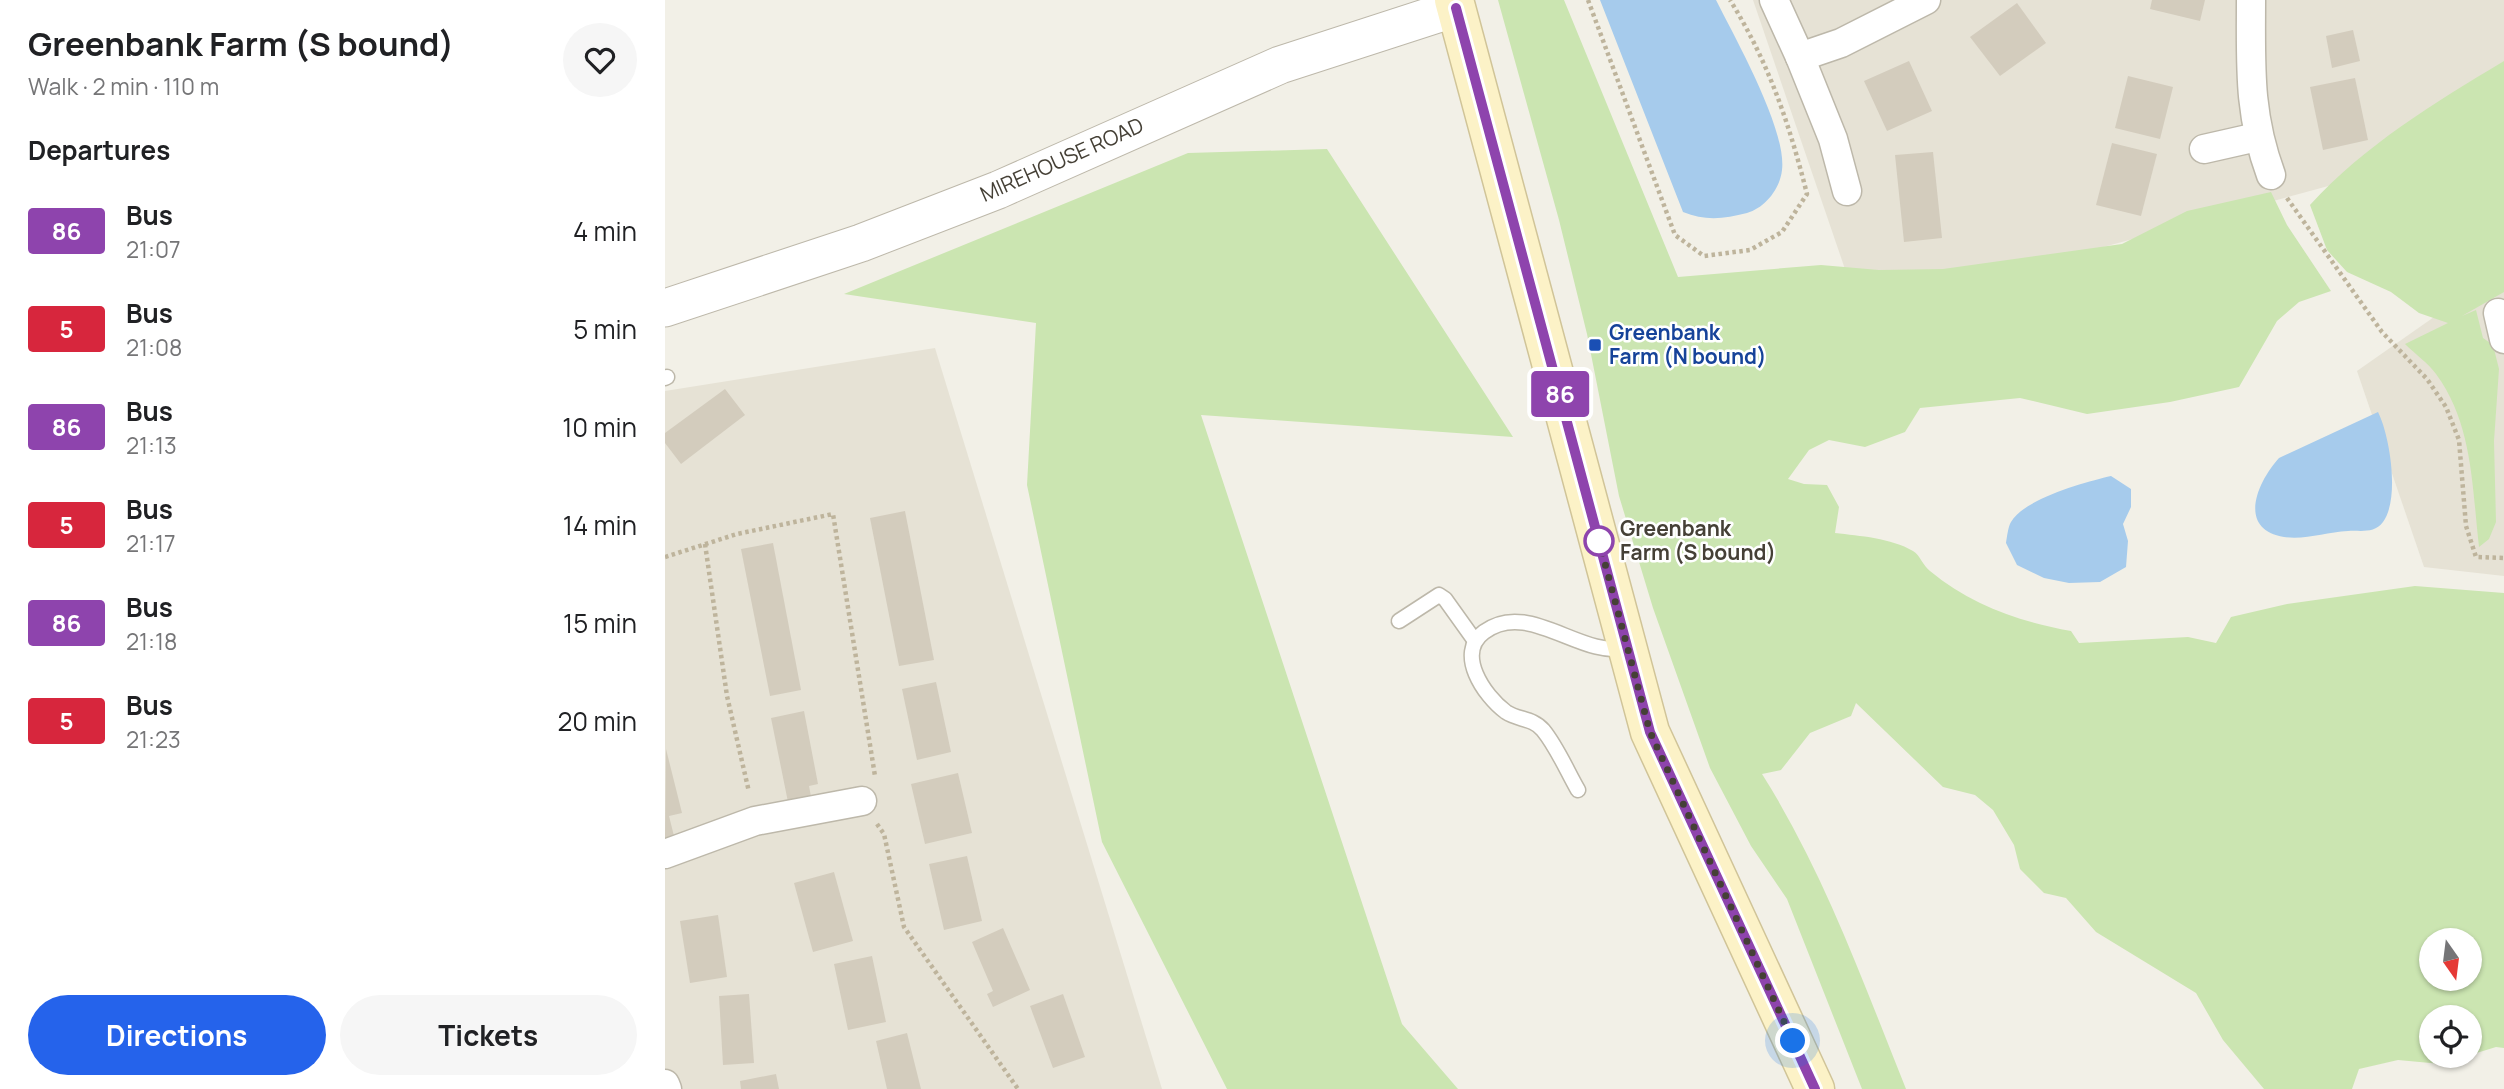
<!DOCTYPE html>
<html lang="en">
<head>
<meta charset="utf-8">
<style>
  body { margin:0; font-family:Manrope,sans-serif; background:#f6f6f6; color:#202124; height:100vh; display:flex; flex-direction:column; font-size:26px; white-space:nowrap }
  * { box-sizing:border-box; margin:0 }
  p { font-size:23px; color:#757577 }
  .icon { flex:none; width:38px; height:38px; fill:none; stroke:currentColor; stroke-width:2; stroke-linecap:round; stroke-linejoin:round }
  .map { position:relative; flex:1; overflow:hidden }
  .side { display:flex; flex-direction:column; background:#fff; width:665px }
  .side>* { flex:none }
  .badge { padding:0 14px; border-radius:5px; font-size:24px; line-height:46px }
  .needle { width:46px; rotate:166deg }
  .tools { position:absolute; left:1754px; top:928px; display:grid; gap:14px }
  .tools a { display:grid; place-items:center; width:63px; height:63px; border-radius:50%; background:#fff; box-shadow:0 2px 5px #0004; font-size:35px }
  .you { position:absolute; width:35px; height:35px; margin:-18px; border:5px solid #fff; border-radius:50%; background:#1a73e8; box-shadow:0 0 0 10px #1a73e833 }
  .map>.badge { position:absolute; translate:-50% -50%; box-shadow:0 0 0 4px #fff }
  h2 { padding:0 28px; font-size:26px; line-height:63px }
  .round { display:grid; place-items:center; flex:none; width:74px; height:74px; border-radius:37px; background:#f6f6f6 }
  .head { display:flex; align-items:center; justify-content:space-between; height:119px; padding:0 28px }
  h1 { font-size:33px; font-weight:700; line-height:52px }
  .action { display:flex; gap:14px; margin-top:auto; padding:14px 28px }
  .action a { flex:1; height:80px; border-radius:42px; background:#2563eb; color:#fff; font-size:28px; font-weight:700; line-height:80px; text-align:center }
  .action a+a { background:#f6f6f6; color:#202124 }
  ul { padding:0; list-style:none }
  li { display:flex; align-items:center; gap:21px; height:98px; padding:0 28px }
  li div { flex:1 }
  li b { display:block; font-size:26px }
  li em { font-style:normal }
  li .badge { min-width:77px; font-weight:700; text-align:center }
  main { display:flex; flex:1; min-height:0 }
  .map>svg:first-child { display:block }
  .residential { fill:#e6e2d5 }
  .green { fill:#cbe5b1; fill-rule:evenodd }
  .water { fill:#a6cbec }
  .building { fill:#d3ccbd }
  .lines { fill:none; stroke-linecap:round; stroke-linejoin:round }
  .service-casing { stroke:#bdb8aa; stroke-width:17 }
  .minor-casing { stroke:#bdb8aa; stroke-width:31 }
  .tertiary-casing { stroke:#bdb8aa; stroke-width:39 }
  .secondary-casing { stroke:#d0c498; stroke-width:41 }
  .path { stroke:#beb49c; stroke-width:4.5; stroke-dasharray:3.5 3.5; stroke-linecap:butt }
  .service { stroke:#fff; stroke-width:14 }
  .minor { stroke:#fff; stroke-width:28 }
  .tertiary { stroke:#fff; stroke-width:37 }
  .secondary { stroke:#fcf2c7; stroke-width:38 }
  .line-casing { stroke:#fff; stroke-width:16 }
  .line { stroke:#8e44ad; stroke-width:10 }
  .walk { stroke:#454036; stroke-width:7; stroke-dasharray:0 12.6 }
  .transit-dot { fill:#1a4fb4; stroke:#fff; stroke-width:2.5 }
  .stop-dot { fill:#fff; stroke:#8e44ad; stroke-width:3.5 }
  .labels { text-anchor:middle; stroke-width:5; stroke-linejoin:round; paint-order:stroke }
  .street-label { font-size:21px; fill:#454036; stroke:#fff }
  .transit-label { font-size:21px; font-weight:bold; fill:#164399; stroke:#fff; text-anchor:start }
  .stop-label { font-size:21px; font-weight:bold; fill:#454036; stroke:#fff; text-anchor:start }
</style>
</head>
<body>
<main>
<section class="side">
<div class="head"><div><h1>Greenbank Farm (S bound)</h1><p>Walk · 2 min · 110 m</p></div><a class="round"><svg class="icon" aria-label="heart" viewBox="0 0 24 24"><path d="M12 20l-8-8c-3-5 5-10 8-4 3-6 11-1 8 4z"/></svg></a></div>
<h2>Departures</h2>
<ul>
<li><span class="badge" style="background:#8e44ad;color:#fff">86</span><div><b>Bus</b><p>21:07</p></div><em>4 min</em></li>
<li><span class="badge" style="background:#d7263d;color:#fff">5</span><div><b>Bus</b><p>21:08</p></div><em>5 min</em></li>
<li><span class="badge" style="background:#8e44ad;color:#fff">86</span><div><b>Bus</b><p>21:13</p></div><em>10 min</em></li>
<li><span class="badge" style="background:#d7263d;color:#fff">5</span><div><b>Bus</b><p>21:17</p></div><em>14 min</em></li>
<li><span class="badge" style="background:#8e44ad;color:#fff">86</span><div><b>Bus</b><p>21:18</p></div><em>15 min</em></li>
<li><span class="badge" style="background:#d7263d;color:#fff">5</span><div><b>Bus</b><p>21:23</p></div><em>20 min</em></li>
</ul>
<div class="action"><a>Directions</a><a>Tickets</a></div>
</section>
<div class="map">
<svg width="1839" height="1089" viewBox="0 0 1839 1089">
  <rect width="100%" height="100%" fill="#f2f0e7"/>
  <g class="residential">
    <path d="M 1088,0 L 1839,0 L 1839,92 L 1689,179 L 1195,313 Z"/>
    <path d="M 1839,268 L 1839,576 L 1759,567 L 1692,371 Z"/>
    <path d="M 270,348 L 497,1089 L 0,1089 L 0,391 Z"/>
  </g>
  <g class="green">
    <path d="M 833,0 L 899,0 L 1013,277 L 1156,265 L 1214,270 L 1278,269 L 1457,244 L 1522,211 L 1606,192 L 1622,225 L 1666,291 L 1634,302 L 1612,321 L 1574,387 L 1505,402 L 1422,414 L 1355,398 L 1255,408 L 1240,432 L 1200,447 L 1164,440 L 1144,450 L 1123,479 L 1139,484 L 1162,485 L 1174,507 L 1170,533 C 1195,536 1226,538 1248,551 C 1255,555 1258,566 1265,571 C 1306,605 1355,622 1406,631 L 1414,643 L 1523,637 L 1551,643 L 1566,617 L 1622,604 L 1750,586 L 1839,593 L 1839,1048 L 1831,1047 L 1776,1064 L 1733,1060 L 1694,1069 L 1687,1089 L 1599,1089 L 1558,1040 L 1531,993 L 1431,932 L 1401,898 L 1379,893 L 1355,869 L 1349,845 L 1328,810 L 1310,795 L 1278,787 L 1191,703 L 1186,716 L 1145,733 L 1116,770 L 1097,774 C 1159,872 1198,982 1241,1089 L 1197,1089 L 1122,899 L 1086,846 L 1045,768 L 988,608 L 954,496 L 922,334 L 894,220 ZM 1766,940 L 1804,940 L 1804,978 L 1766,978 ZM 1766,1017 L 1804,1017 L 1804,1055 L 1766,1055 Z"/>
    <path d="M 1839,61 L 1839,292 L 1797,316 L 1811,310 L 1818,338 L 1828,345 L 1834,369 L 1829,441 L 1831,522 L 1824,539 L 1814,547 C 1807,487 1808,424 1771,374 C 1763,363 1750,354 1740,344 L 1783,323 L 1754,313 L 1726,292 L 1682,272 L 1662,250 L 1645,205 C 1700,145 1769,103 1839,61 Z"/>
    <path d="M 662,149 L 848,437 L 536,415 L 737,1024 L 793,1089 L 562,1089 L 437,842 L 362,485 L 371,323 L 179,294 L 523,153 Z"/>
  </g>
  <g class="water">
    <path d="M 935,0 L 1051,0 C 1070,38 1122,130 1117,170 C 1115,189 1100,208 1082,213 C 1059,219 1040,221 1018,212 Z"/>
    <path d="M 1713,412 C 1725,436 1735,499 1718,522 C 1709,534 1696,530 1683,531 C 1661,532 1641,540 1619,537 C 1571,529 1593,481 1614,458 Z"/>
    <path d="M 1446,476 L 1466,489 L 1466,507 L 1458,524 L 1463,541 L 1461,567 L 1435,582 L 1404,583 L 1379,578 L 1352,565 L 1341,543 C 1342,537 1343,527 1346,522 C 1360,498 1421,482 1446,476 Z"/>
  </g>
  <g class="building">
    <path d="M 1487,0 L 1540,0 L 1535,21 L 1485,9 Z"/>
    <path d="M 1352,3 L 1381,43 L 1335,76 L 1305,37 Z"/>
    <path d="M 1688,30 L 1695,61 L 1667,68 L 1661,36 Z"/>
    <path d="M 1244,61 L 1267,111 L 1222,131 L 1199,81 Z"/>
    <path d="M 1463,76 L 1508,87 L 1495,139 L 1450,128 Z"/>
    <path d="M 1690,78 L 1703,140 L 1658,150 L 1645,87 Z"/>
    <path d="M 1447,143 L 1492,154 L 1476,216 L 1431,205 Z"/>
    <path d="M 1268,152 L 1277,238 L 1239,242 L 1230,155 Z"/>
    <path d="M 60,389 L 80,415 L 16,464 L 0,443 L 0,433 Z"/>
    <path d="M 240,511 L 269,660 L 234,666 L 205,518 Z"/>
    <path d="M 108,543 L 136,690 L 105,696 L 76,549 Z"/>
    <path d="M 271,682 L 286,752 L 252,760 L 237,689 Z"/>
    <path d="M 139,711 L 153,784 L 144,786 L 147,802 L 124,807 L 106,718 Z"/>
    <path d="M 1,749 L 17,813 L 4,816 L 9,836 L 0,838 Z"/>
    <path d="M 293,773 L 307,833 L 260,844 L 246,784 Z"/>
    <path d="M 302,856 L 317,921 L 279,930 L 264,864 Z"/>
    <path d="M 169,872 L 188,941 L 148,952 L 129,883 Z"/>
    <path d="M 53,915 L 62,977 L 25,983 L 15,921 Z"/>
    <path d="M 338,928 L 365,990 L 328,1007 L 322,994 L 328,991 L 307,942 Z"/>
    <path d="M 207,956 L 221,1022 L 183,1030 L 169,964 Z"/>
    <path d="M 84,994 L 89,1063 L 58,1065 L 54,996 Z"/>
    <path d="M 398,994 L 420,1057 L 388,1068 L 365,1006 Z"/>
    <path d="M 242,1033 L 256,1089 L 222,1089 L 211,1041 Z"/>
    <path d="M 111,1074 L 114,1089 L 76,1089 L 75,1081 Z"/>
  </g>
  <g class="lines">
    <defs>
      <g id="service">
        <path d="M 0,378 L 2,377"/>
        <path d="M 734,621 L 774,595 L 780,599 L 810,641"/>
        <path d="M 913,790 C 902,771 892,747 878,730 C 868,718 853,720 841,712 C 819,696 790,653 819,632 C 863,599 915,658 961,648"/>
      </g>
      <g id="minor">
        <path d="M 1109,0 L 1135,57"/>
        <path d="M 1586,0 C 1586,65 1583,113 1606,175"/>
        <path d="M 1539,149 L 1592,137"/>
        <path d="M 1182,191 L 1168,139 L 1135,57 L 1176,43 L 1261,0"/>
        <path d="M 1833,313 L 1839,339"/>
        <path d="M 0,854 L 90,821 L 197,801"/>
        <path d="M 0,1084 L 2,1089"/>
      </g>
      <path id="tertiary" d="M 0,308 L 196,243 L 333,190 L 615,65 L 791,8"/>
      <path id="secondary" d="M 789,0 L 985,732 L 1150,1089"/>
    </defs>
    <use href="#service" class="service-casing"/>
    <use href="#minor" class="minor-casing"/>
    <use href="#tertiary" class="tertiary-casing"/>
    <use href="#secondary" class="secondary-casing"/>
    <g class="path">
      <path d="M 923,0 L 1010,235 L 1039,256 L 1085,250 L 1117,232 L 1142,194 C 1124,123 1104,63 1065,0"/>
      <path d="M 1622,198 L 1717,332 L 1762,379 L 1781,407 L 1794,440 L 1801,526 L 1811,557 L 1839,558"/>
      <path d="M 40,544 L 62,696 L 84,792"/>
      <path d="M 0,557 L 72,534 L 168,514 L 210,776"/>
      <path d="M 212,824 L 219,834 L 239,927 L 353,1089"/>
    </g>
    <use href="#service" class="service"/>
    <use href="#minor" class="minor"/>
    <use href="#tertiary" class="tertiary"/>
    <use href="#secondary" class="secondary"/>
  </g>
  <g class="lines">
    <defs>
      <path id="line" d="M 791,8 L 985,732 L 1150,1089"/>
    </defs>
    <use href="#line" class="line-casing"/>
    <use href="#line" class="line"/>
    <path class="walk" d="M 934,541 L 985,732 L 1128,1041"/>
  </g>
  <rect class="transit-dot" x="923" y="338" width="14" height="14" rx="3.5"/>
  <circle class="stop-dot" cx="934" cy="541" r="14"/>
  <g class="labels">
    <g class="street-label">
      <text transform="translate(397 160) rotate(-24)" y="7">MIREHOUSE ROAD</text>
    </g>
    <g class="transit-label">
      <text x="944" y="340">Greenbank<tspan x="944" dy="24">Farm (N bound)</tspan></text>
    </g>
    <g class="stop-label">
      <text x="955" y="536">Greenbank<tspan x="955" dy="24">Farm (S bound)</tspan></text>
    </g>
  </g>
</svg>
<div class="tools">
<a><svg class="needle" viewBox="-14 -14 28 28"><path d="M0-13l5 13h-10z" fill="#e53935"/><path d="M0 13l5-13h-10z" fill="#757577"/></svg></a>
<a><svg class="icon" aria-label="locate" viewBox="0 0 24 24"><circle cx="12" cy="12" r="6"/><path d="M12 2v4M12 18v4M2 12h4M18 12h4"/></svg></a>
</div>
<div class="you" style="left:1128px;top:1041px"></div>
<b class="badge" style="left:895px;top:394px;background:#8e44ad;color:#fff">86</b>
</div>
</main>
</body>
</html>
